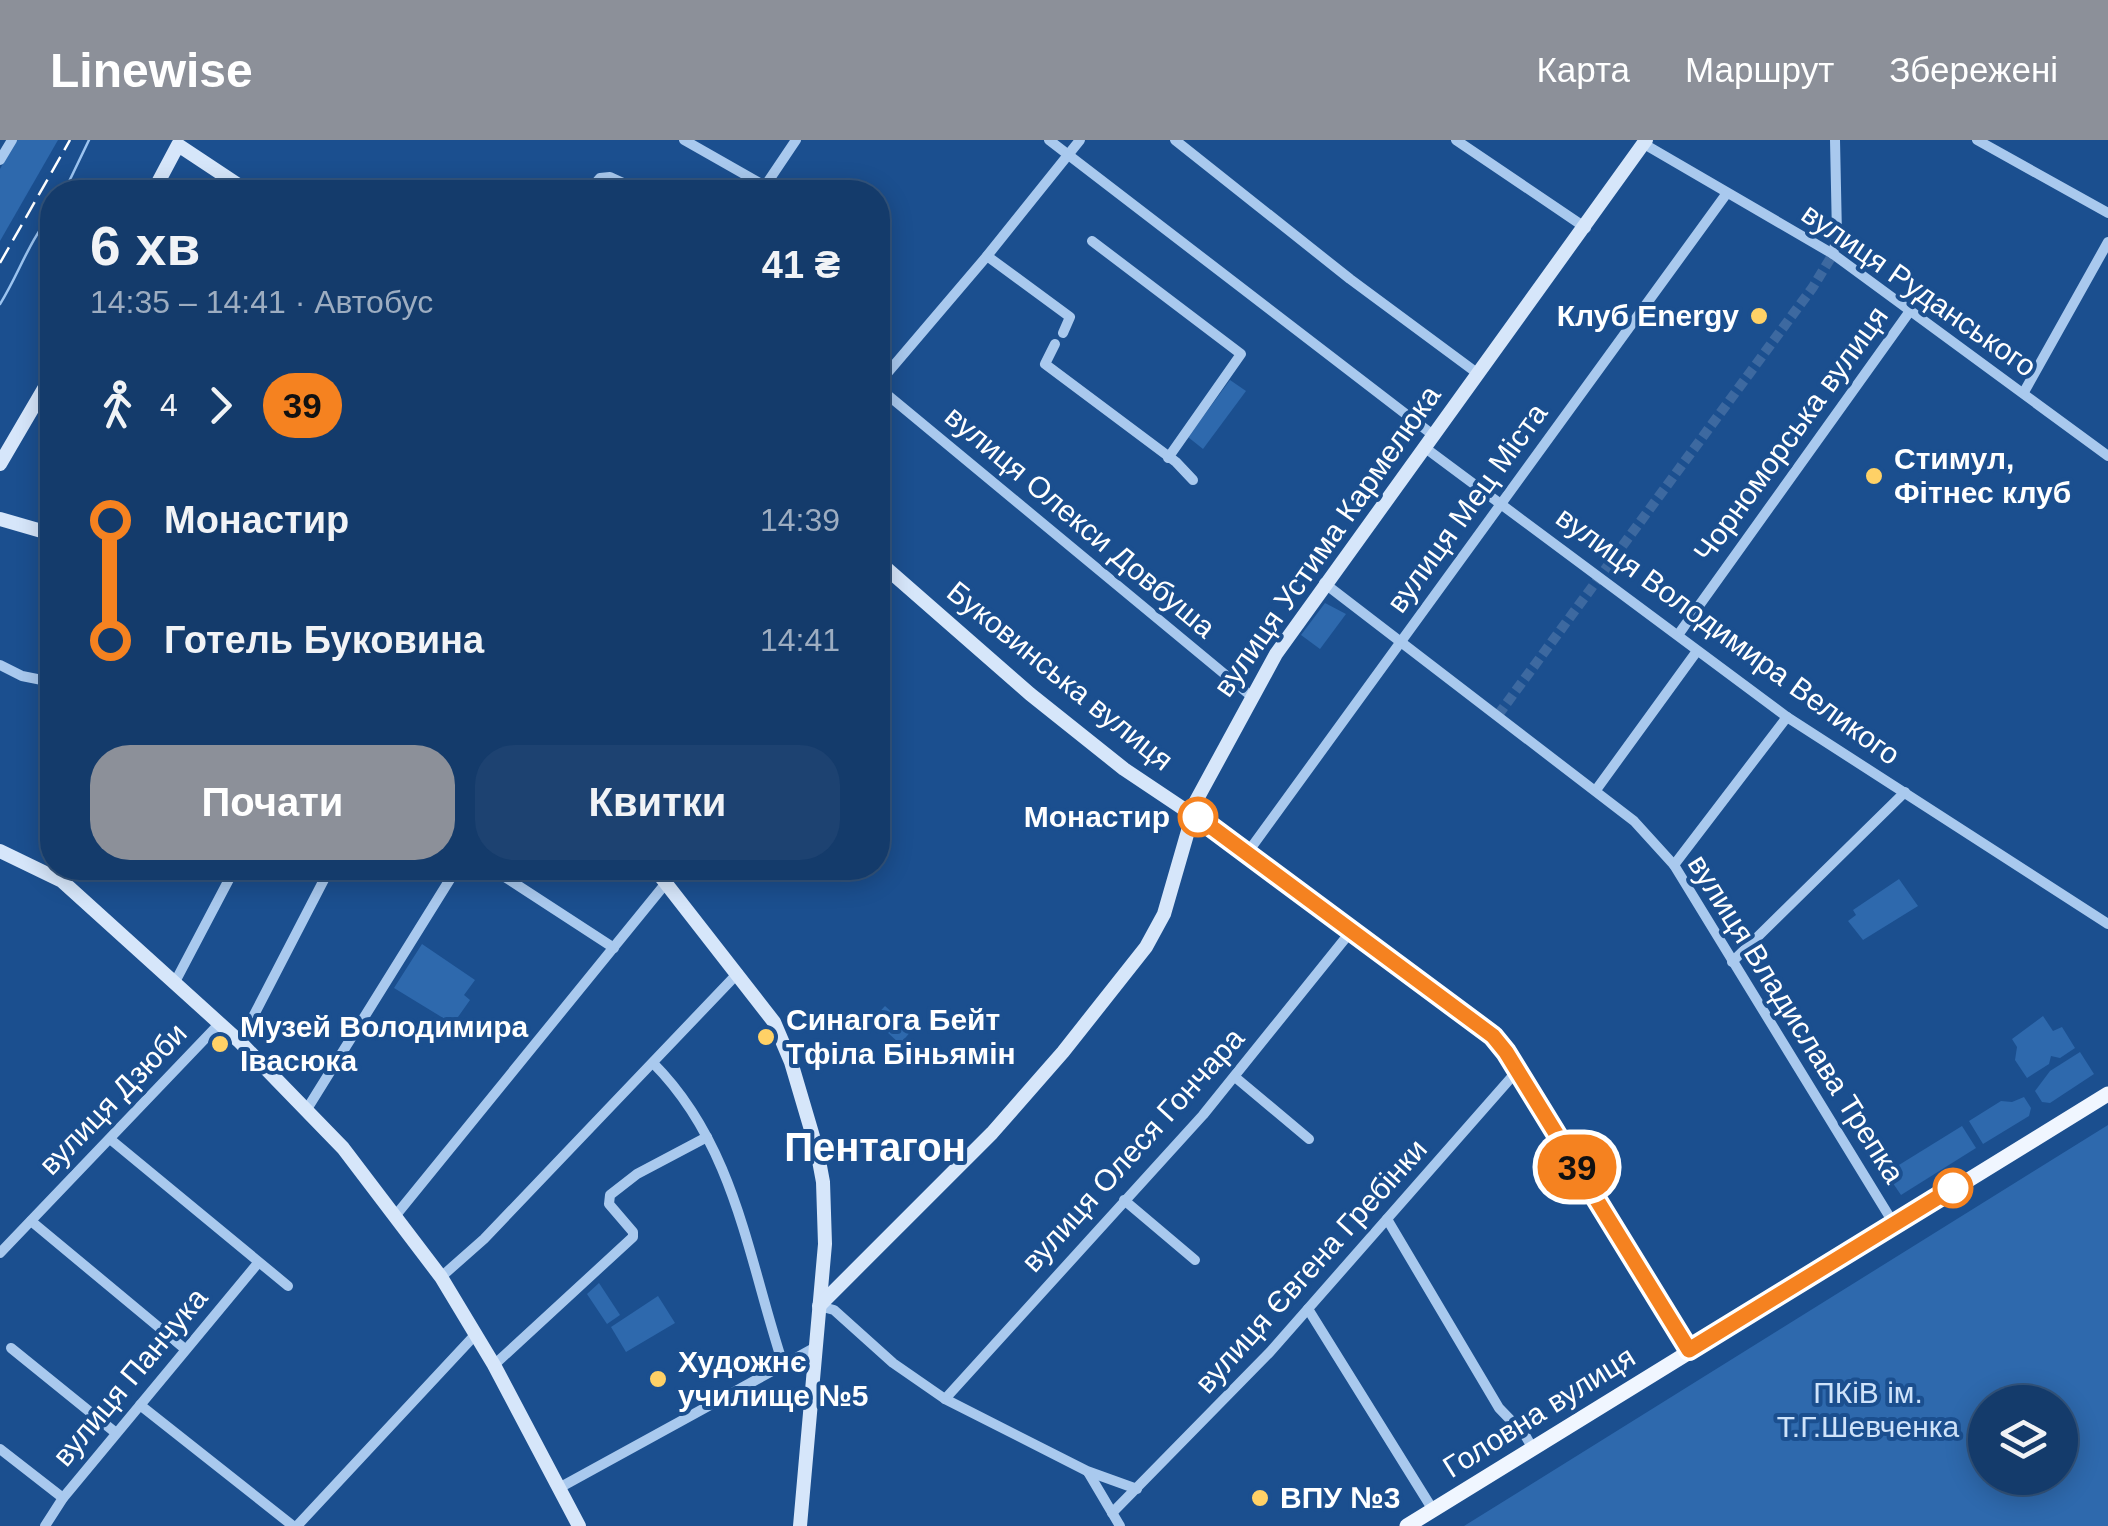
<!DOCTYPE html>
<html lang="uk">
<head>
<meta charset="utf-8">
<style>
  body { margin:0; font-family:Arial,sans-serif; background:#1d4271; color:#f1f3f6; height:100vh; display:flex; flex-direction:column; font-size:38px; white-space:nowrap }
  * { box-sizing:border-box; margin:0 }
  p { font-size:32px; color:#9dadc1 }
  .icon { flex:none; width:55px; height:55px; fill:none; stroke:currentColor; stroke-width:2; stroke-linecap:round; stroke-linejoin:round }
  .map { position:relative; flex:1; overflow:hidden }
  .drawer { position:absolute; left:40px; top:40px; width:850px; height:700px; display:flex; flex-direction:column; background:#143b6b; border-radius:40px; box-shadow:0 5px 25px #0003,0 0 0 2px #33557e }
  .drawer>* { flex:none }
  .badge { padding:0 20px; border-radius:32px; font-size:35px; line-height:65px }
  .fabs { position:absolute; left:1968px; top:1245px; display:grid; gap:20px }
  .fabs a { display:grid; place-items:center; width:110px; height:110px; border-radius:50%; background:#143b6b; box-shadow:0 5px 25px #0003,0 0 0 2px #33557e; font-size:50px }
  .map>.badge { position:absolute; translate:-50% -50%; box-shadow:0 0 0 5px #fff }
  .legs { display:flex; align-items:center; gap:15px; height:110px; padding:0 50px; font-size:32px }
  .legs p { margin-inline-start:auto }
  .headline { display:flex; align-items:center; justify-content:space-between; height:170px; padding:0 50px }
  h1 { font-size:55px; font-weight:600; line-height:75px }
  .primary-button { display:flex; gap:20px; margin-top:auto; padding:20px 50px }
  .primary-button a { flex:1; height:115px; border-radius:40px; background:#8c9099; color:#fff; font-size:40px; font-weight:600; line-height:115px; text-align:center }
  .primary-button a+a { background:#1d4271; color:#f1f3f6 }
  ul { padding:0 50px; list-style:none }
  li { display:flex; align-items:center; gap:35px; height:120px; font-size:38px }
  li i { display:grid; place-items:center; width:15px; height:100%; margin:0 12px; background:currentColor }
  li i::after { content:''; width:25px; height:25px; margin:-12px; border:8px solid; border-radius:50%; background:#143b6b }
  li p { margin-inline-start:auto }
  li:first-child i { background:linear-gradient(#0000 50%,currentColor 0) }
  li:last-child i { background:linear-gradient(currentColor 50%,#0000 0) }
  header { display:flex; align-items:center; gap:60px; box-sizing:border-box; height:140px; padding:0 50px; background:#8c9099; color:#fff }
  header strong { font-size:48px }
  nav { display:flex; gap:55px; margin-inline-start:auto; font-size:35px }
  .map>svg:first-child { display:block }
  .green { fill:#2e69ad; fill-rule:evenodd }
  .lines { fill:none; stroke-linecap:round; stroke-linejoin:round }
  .stream { stroke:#9cc4f0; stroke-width:2.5 }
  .street-tunnel { stroke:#3d69a0; stroke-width:10; stroke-dasharray:10 5; stroke-linecap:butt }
  .street { stroke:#a9c9ee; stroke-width:10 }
  .secondary { stroke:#d6e6fa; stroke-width:14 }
  .primary { stroke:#f0f6ff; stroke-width:15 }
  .rail { stroke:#fff; stroke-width:2.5; stroke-dasharray:18 8; stroke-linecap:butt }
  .line-1-casing { stroke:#fff; stroke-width:22 }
  .line-1 { stroke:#f58220; stroke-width:15 }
  .poi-dot { fill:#ffd166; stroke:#1b4f8f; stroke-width:4 }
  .stop-1-dot { fill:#fff; stroke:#f58220; stroke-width:5 }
  .labels { text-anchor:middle; stroke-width:8; stroke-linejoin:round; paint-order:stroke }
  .street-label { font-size:30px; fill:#fff; stroke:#1b4f8f }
  .poi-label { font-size:30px; font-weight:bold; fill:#fff; stroke:#1b4f8f; text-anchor:start }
  .stop-label { font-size:30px; font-weight:bold; fill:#fff; stroke:#1b4f8f; text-anchor:end }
  .park-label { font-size:30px; fill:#cfe3fa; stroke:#1b4f8f }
  .district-label { font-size:40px; font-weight:bold; fill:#fff; stroke:#1b4f8f }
</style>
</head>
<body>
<header>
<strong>Linewise</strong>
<nav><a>Карта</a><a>Маршрут</a><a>Збережені</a></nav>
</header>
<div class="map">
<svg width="2108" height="1386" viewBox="0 0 2108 1386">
  <rect width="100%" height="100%" fill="#1b4f8f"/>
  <g class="green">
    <path d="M 16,0 L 58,0 L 0,101 L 0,29 Z"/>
    <path d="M 1230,240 L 1246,251 L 1203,309 L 1188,297 Z"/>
    <path d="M 1325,463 L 1346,474 L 1320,509 L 1301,495 Z"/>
    <path d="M 1899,739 L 1918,766 L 1863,800 L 1848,781 L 1856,775 L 1853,770 Z"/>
    <path d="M 422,804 L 475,840 L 464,855 L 470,860 L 453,884 L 394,848 Z"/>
    <path d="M 885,866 L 912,890 L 900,904 L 873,879 Z"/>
    <path d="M 2043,876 L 2053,891 L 2062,887 L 2075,908 L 2060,918 L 2051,916 L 2049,924 L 2027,938 L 2015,920 L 2017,907 L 2012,899 Z"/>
    <path d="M 2080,912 L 2094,934 L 2050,963 L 2042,962 L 2035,951 L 2050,931 Z"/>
    <path d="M 2024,957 L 2031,968 L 2029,976 L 1983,1004 L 1969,981 L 2001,961 L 2012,962 Z"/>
    <path d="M 2108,985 L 2108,1386 L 1464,1386 ZM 1985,1262 L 2060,1262 L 2060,1338 L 1985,1338 Z"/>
    <path d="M 1962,986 L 1976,1008 L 1901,1055 L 1886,1033 Z"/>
    <path d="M 599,1143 L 620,1175 L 607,1184 L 587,1154 Z"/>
    <path d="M 658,1156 L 675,1183 L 626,1212 L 611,1187 Z"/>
  </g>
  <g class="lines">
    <g class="stream">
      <path d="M 64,52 L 89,0"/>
      <path d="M 0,164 C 19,134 29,100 52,74"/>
    </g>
    <path class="street-tunnel" d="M 1498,575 L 1813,147 L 1833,114"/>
    <g class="street">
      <path d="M 684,0 L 765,46"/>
      <path d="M 1049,0 L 1433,295"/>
      <path d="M 1175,0 L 1350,139 L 1477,233"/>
      <path d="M 1456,0 L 1586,88"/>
      <path d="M 1977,0 L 2108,73"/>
      <path d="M 1644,4 L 1833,114 L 2108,316"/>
      <path d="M 0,20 L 12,0"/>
      <path d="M 588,52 L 600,38 L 610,37 L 643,52"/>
      <path d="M 761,52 L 796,0"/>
      <path d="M 1092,101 L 1241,214 L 1168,318"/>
      <path d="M 1833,114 L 1837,95 L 1835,0"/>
      <path d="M 987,116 L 1070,177 L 1063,193"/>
      <path d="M 1055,204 L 1045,224 L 1176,322 L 1193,340"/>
      <path d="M 878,244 L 987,116 L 1080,0"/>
      <path d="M 878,247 L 1251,556"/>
      <path d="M 2024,252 L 2108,102"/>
      <path d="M 1424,307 L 1787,577 L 2108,784"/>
      <path d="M 1324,443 L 1634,681 L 1674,725 L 1894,1084"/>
      <path d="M 1678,495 L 1910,171"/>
      <path d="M 0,525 L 22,536 L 52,542"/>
      <path d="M 1596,650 L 1697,511"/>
      <path d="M 1248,712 L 1727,53"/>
      <path d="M 1674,725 L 1787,577"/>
      <path d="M 491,728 L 614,808"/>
      <path d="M 1732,822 L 1905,652"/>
      <path d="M 175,842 L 235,728"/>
      <path d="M 240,902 L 330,728"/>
      <path d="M 653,923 C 735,1005 748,1118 783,1224"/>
      <path d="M 1235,937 L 1309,999"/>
      <path d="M 307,969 L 457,728"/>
      <path d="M 110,999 L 288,1146"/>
      <path d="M 1124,1060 L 1195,1120"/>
      <path d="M 396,1075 L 666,743"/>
      <path d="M 1387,1079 L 1499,1268 L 1525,1295 L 1533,1309"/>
      <path d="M 31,1081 L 185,1209"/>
      <path d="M 0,1113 L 220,883"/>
      <path d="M 441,1137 L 484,1099 L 738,833"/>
      <path d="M 819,1166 L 834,1170 L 893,1223 L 945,1259 L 1087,1331 L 1137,1349"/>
      <path d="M 1308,1169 L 1433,1370"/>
      <path d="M 11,1208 L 116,1293"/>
      <path d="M 494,1225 L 633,1097 L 633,1092 L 609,1064 L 610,1055 L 637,1034 L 707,997"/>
      <path d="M 945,1259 L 1203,975 L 1352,790"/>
      <path d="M 140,1265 L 293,1386"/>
      <path d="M 0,1309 L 63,1358"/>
      <path d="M 1088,1332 L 1120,1386"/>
      <path d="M 559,1348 L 816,1207"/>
      <path d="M 1112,1373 L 1270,1212 L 1517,931"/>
      <path d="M 45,1386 L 63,1358 L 258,1123"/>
      <path d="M 297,1386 L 475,1195"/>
    </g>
    <g class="secondary">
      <path d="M 153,52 L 178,5 L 249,52"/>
      <path d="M 0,324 L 52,235"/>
      <path d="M 0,379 L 52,394"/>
      <path d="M 878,421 L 1030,554 L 1124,629 L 1248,712 L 1493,896 L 1506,912 L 1689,1210"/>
      <path d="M 0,711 L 62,741 L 240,902 L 343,1008 L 441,1137 L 494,1225 L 579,1386"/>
      <path d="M 654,728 L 774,882 L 791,922 L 817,1010 L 823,1042 L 825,1104 L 800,1386"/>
      <path d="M 819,1166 L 992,993 L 1063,912 L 1146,807 L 1164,774 L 1188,691 L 1190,672 L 1276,514 L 1646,0"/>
    </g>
    <path class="primary" d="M 1407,1386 L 2108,954"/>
    <path class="rail" d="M 0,123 L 70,0"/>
  </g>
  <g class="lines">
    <defs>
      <path id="line-1" d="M 1198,677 L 1493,896 L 1506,912 L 1689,1210 L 1953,1048"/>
    </defs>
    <use href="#line-1" class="line-1-casing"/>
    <use href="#line-1" class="line-1"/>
  </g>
  <g class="poi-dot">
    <circle cx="1759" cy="176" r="10"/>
    <circle cx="1874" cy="336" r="10"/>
    <circle cx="766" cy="897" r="10"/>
    <circle cx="220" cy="904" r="10"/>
    <circle cx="658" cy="1239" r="10"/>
    <circle cx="1260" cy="1358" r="10"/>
  </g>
  <g class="stop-1-dot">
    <circle cx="1198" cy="677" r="18"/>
    <circle cx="1953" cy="1048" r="18"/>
  </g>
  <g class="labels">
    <g class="street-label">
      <text transform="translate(1919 150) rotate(35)" y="10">вулиця Руданського</text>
      <text transform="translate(1791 294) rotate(-54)" y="10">Чорноморська вулиця</text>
      <text transform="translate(1467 368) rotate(-54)" y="10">вулиця Мец Міста</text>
      <text transform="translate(1080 382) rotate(40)" y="10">вулиця Олекси Довбуша</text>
      <text transform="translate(1327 401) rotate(-55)" y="10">вулиця Устима Кармелюка</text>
      <text transform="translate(1728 496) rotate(36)" y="10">вулиця Володимира Великого</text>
      <text transform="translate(1060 536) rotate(39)" y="10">Буковинська вулиця</text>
      <text transform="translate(1796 879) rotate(58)" y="10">вулиця Владислава Трепка</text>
      <text transform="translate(113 959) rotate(-46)" y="10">вулиця Дзюби</text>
      <text transform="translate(1133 1010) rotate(-48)" y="10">вулиця Олеся Гончара</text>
      <text transform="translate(1311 1126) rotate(-48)" y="10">вулиця Євгена Гребінки</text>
      <text transform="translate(130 1237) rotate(-50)" y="10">вулиця Панчука</text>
      <text transform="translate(1539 1272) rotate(-32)" y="10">Головна вулиця</text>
    </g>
    <g class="poi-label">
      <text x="1739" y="186" text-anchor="end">Клуб Energy</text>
      <text x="1894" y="329">Стимул,<tspan x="1894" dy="34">Фітнес клуб</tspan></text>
      <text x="786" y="890">Синагога Бейт<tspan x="786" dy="34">Тфіла Біньямін</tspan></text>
      <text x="240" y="897">Музей Володимира<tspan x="240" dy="34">Івасюка</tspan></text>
      <text x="678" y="1232">Художнє<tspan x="678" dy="34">училище №5</tspan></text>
      <text x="1280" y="1368">ВПУ №3</text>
    </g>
    <g class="stop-label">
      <text x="1170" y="687">Монастир</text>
    </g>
    <g class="park-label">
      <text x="1868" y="1263">ПКіВ ім.<tspan x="1868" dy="34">Т.Г.Шевченка</tspan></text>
    </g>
    <g class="district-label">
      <text x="875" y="1021">Пентагон</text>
    </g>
  </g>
</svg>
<div class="fabs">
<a><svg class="icon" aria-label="layers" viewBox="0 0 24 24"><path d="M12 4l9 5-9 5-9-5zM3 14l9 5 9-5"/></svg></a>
</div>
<b class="badge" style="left:1577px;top:1027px;background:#f58220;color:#111">39</b>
<section class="drawer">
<div class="headline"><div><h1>6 хв</h1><p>14:35 – 14:41 · Автобус</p></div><b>41 ₴</b></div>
<div class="legs"><svg class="icon" aria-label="walk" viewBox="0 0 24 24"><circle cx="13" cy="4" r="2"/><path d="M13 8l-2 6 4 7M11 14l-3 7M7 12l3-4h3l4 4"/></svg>4<svg class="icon" aria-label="forward" viewBox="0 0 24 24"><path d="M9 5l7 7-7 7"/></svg><b class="badge" style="background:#f58220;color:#111">39</b></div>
<ul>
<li><i style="color:#f58220"></i><b>Монастир</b><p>14:39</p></li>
<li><i style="color:#f58220"></i><b>Готель Буковина</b><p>14:41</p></li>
</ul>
<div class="primary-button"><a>Почати</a><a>Квитки</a></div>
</section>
</div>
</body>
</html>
